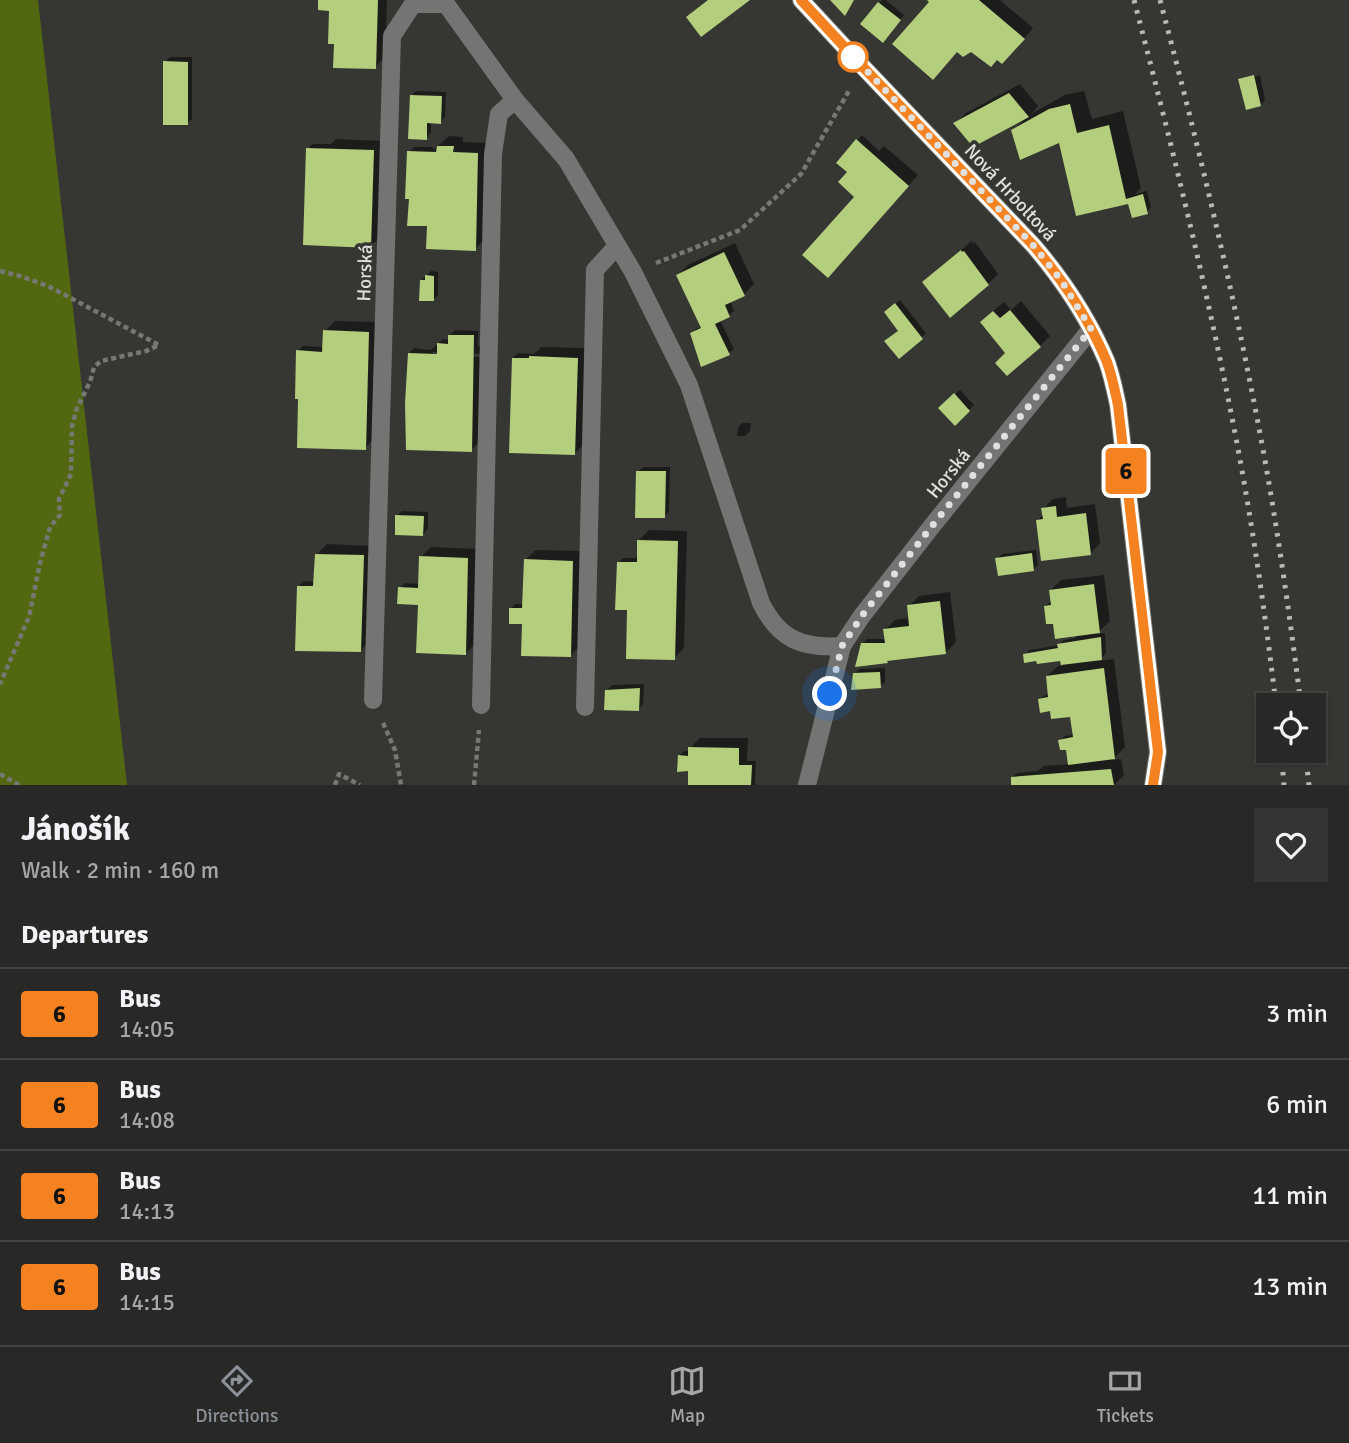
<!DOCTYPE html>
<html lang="en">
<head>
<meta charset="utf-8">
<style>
  body { margin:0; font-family:Signika,sans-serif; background:#343532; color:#f1f3f6; height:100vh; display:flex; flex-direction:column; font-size:26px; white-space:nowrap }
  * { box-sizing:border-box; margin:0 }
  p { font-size:23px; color:#a5a6a7 }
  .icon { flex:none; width:38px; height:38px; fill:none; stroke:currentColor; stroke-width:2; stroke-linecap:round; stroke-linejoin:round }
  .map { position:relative; height:785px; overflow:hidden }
  .details { display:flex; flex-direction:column; background:#282926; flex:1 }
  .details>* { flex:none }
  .badge { padding:0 14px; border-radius:5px; font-size:24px; line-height:46px }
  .buttons { position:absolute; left:1256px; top:693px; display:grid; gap:14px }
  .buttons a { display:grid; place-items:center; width:70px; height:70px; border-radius:0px; background:#282926; box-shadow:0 2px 5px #0004,0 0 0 2px #444543; font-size:35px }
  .you { position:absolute; width:35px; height:35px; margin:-18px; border:5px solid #fff; border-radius:50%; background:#1a73e8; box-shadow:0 0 0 10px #1a73e833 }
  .map>.badge { position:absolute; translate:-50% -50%; box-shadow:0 0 0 4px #fff }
  h2 { padding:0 21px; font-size:26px; line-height:63px }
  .round { display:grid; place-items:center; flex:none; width:74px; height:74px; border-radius:0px; background:#343532 }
  .head { display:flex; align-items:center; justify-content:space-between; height:119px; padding:0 21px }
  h1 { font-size:33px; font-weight:700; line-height:52px }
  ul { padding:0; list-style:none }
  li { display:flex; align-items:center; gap:21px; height:91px; padding:0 21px; border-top:2px solid #444543 }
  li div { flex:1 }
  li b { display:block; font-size:26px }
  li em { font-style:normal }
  li .badge { min-width:77px; font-weight:700; text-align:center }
  .menu { display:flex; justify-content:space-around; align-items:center; height:98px; border-top:2px solid #444543; background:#282926; font-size:19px; color:#a5a6a7 }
  .menu a { display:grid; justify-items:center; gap:4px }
  .menu .on { color:#8c9099 }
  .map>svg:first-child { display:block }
  .forest { fill:#526810 }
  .shadow { fill:#0007; fill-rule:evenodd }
  .building { fill:#b3ce7c }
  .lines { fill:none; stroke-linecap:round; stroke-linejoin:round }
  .path { stroke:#777874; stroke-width:4.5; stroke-dasharray:5 3.5; stroke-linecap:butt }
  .minor { stroke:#747572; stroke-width:18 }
  .rail { stroke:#b9bab6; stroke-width:5; stroke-dasharray:3.5 7; stroke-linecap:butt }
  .line-casing { stroke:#fff; stroke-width:16 }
  .line { stroke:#f58220; stroke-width:10 }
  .walk { stroke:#e0e1de; stroke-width:7; stroke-dasharray:0 12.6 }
  .stop-dot { fill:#fff; stroke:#f58220; stroke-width:3.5 }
  .labels { text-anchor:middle; stroke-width:7; stroke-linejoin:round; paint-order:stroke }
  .street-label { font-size:19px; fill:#e0e1de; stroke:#363733 }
</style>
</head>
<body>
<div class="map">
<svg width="1349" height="785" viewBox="0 0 1349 785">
  <rect width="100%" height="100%" fill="#363733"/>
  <path class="forest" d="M 0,0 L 38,0 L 127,785 L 0,785 Z"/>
  <g class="shadow">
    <path d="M 319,0 L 387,0 L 385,57 L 375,67 L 335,42 L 330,9 Z"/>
    <path d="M 882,0 L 886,0 L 904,15 L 888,36 L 862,24 Z"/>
    <path d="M 930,0 L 1000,0 L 1033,28 L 1012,52 Z"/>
    <path d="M 170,57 L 192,57 L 192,119 L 187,123 L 165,62 Z"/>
    <path d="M 1260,75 L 1265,100 L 1261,105 L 1240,80 L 1243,76 L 1243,80 Z"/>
    <path d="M 1020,84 L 1038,106 L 1031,114 L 1065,95 L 1084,91 L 1092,119 L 1123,111 L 1141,188 L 1135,194 L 1147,191 L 1151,207 L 1147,212 L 1129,200 L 1127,202 L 1060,141 L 1013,131 L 1026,118 L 956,123 L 966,113 Z"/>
    <path d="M 416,91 L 446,92 L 445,117 L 440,122 L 431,122 L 431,133 L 426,138 L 411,96 Z"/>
    <path d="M 862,135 L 879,151 L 884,146 L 918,175 L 837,266 L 856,196 L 849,172 L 838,163 Z"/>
    <path d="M 449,136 L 463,137 L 463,142 L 488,143 L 485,239 L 475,249 L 429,222 L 411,197 L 409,152 L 414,147 L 433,147 L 433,150 Z"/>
    <path d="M 336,139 L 383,141 L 381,236 L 371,246 L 308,149 L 312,144 L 331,144 Z"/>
    <path d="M 972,241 L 973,244 L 975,242 L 998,274 L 988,284 L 934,273 Z"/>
    <path d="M 735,243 L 754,284 L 744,294 L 730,301 L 734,311 L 729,315 L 720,320 L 734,349 L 729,353 L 692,334 L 696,329 L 703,326 L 678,275 L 688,265 Z"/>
    <path d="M 431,271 L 438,272 L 438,295 L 433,300 L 421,281 Z"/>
    <path d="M 900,300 L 926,333 L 922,337 L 900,330 L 891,307 Z"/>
    <path d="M 1021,301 L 1050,336 L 1040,346 L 1007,353 L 992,312 L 1004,302 L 1011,310 Z"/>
    <path d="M 335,321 L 378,322 L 375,438 L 365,448 L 298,351 L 303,346 L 324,347 L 325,331 Z"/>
    <path d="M 455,330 L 478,331 L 478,346 L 483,346 L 481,440 L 471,450 L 409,353 L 414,348 L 431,350 L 443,339 L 450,340 L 450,335 ZM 433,352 L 482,354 L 482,357 L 433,356 Z"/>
    <path d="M 541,347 L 587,348 L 585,443 L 575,453 L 513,358 L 518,353 L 534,354 Z"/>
    <path d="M 960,390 L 974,405 L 955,424 L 940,408 Z"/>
    <path d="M 742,423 L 751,423 L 750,431 L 745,436 L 737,436 L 738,428 Z"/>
    <path d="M 643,467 L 670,467 L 669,512 L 664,516 L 638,472 Z"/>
    <path d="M 1066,497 L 1067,508 L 1095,504 L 1100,543 L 1090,554 L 1038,520 L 1044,514 L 1043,509 L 1053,499 Z"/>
    <path d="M 402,511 L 428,512 L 428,529 L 423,534 L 397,516 Z"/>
    <path d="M 649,530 L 687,531 L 684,648 L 674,658 L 629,609 L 619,562 L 623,558 L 635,558 L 639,554 L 639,540 Z"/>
    <path d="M 327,544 L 373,546 L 371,640 L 361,650 L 299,586 L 303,581 L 316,582 L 316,555 Z"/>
    <path d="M 431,547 L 478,549 L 476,643 L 466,653 L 420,601 L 400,588 L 405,583 L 420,584 L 421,557 Z"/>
    <path d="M 536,550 L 582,551 L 580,646 L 570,656 L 511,609 L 515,604 L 524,604 L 525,560 Z"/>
    <path d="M 1036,550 L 1038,565 L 1033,570 L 997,559 L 1002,554 Z"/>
    <path d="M 1104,575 L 1110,621 L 1096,634 L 1105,633 L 1106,653 L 1099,661 L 1114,659 L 1125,747 L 1112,760 L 1121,759 L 1124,775 L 1114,785 L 1013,785 L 1012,778 L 1017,773 L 1038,771 L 1044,766 L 1070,764 L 1068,745 L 1060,741 L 1065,736 L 1071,735 L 1074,732 L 1071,715 L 1052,707 L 1040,699 L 1045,695 L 1050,694 L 1047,676 L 1058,666 L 1063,666 L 1062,659 L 1025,655 L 1030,650 L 1059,645 L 1064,640 L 1076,638 L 1076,635 L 1054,620 L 1046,606 L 1052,600 L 1051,590 L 1061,580 Z"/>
    <path d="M 950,592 L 956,642 L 946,652 L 862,644 L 867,639 L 886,639 L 885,630 L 895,620 L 910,618 L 909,606 L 919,596 Z"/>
    <path d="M 885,668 L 885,682 L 880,686 L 855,673 L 860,669 Z"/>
    <path d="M 644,684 L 643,705 L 638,709 L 607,690 L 612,685 Z"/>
    <path d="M 700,738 L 748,738 L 747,761 L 756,761 L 755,785 L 689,785 L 690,770 L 679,756 L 684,751 L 690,751 L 690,748 Z"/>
  </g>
  <g class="building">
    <path d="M 318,0 L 378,0 L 376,69 L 333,68 L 334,44 L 328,44 L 329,11 L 318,10 Z"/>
    <path d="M 708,0 L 750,0 L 701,37 L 686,17 Z"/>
    <path d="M 830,0 L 854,0 L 845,16 Z"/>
    <path d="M 927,0 L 979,0 L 1025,39 L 1002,64 L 997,60 L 991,67 L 971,52 L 963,57 L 957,52 L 933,80 L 892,44 L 929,2 Z"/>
    <path d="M 878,2 L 901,20 L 883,43 L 860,24 Z"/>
    <path d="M 163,61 L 188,62 L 188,125 L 163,125 Z"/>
    <path d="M 1254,75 L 1261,106 L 1246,110 L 1238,79 Z"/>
    <path d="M 1009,93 L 1029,117 L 973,147 L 953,123 Z"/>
    <path d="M 410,95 L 442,96 L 441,124 L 427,123 L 427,140 L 408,139 Z"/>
    <path d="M 1070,104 L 1077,133 L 1109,125 L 1126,199 L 1143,194 L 1148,214 L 1132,218 L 1128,204 L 1076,216 L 1059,143 L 1020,160 L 1011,130 L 1049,109 Z"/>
    <path d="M 856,139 L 909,186 L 828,278 L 802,255 L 854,197 L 838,182 L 847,172 L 836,163 Z"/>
    <path d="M 437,146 L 454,146 L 453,152 L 478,153 L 476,251 L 426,249 L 427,226 L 407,226 L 409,199 L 405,199 L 407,151 L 436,152 Z"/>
    <path d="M 306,148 L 374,150 L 371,248 L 303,245 Z"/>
    <path d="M 961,250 L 962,252 L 964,251 L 989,285 L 950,318 L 922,282 Z"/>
    <path d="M 724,252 L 745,296 L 725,305 L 730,317 L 715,324 L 730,355 L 701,367 L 690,333 L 701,328 L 676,275 Z"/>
    <path d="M 425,275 L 434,276 L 434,301 L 419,301 L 420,280 L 425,280 Z"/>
    <path d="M 895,303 L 923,339 L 899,359 L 884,341 L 898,331 L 884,312 Z"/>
    <path d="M 1010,310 L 1041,347 L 1007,376 L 995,363 L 1005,353 L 980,322 L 993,311 L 1000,318 Z"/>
    <path d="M 323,330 L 369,332 L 366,450 L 297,448 L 298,399 L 295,399 L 296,350 L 322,352 Z"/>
    <path d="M 448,335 L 474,335 L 472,452 L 406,450 L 405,403 L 408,353 L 437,354 L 437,343 L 448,344 Z"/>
    <path d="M 529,356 L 578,358 L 575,455 L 509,453 L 512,358 L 529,358 Z"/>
    <path d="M 954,393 L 970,411 L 955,426 L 938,408 Z"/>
    <path d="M 636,471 L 666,471 L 665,518 L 635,518 Z"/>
    <path d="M 1056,506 L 1057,517 L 1086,513 L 1091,555 L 1041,561 L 1036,520 L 1043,519 L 1041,508 Z"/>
    <path d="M 395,515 L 424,516 L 423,536 L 395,535 Z"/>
    <path d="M 637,540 L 678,541 L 675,660 L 626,659 L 627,610 L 615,610 L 617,562 L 637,562 Z"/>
    <path d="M 1032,553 L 1034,571 L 998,576 L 995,558 Z"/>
    <path d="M 315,554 L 364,555 L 361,652 L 295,651 L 297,586 L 313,586 Z"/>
    <path d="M 419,556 L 468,558 L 466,655 L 416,653 L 418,605 L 397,604 L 398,587 L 418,588 Z"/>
    <path d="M 524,559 L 573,561 L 571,657 L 521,656 L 522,624 L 509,624 L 509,608 L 522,608 Z"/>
    <path d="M 1094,584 L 1100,633 L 1055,639 L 1053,624 L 1046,624 L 1044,606 L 1051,605 L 1049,590 Z"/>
    <path d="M 940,601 L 946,654 L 887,661 L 888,663 L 855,667 L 861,643 L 885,643 L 883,629 L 909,626 L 907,605 Z"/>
    <path d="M 1101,637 L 1102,660 L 1061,665 L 1060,661 L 1037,664 L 1036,661 L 1024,663 L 1023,654 L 1058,648 L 1057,644 Z"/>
    <path d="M 1104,668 L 1115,759 L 1068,765 L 1066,750 L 1060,750 L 1058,740 L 1073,737 L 1070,717 L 1051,719 L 1050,711 L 1040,713 L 1038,699 L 1048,697 L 1046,676 Z"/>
    <path d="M 880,672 L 881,688 L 851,690 L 853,673 Z"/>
    <path d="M 640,688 L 639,711 L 604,710 L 605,690 Z"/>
    <path d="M 688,747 L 739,748 L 739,765 L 752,765 L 751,785 L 688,785 L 688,771 L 677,772 L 678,755 L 688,756 Z"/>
    <path d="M 1111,769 L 1114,785 L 1011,785 L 1011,777 Z"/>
  </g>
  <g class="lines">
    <g class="path">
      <path d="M 656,263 L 740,230 L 801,174 L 850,89"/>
      <path d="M 0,271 L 20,276 L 48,286 L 159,345 L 146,351 L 101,361 L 94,367 L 90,382 L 77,408 L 72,426 L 71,474 L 59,499 L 60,515 L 50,527 L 40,563 L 29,617 L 0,684"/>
      <path d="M 383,723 L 395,750 L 401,785"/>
      <path d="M 0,774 L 19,785"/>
      <path d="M 335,785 L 339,774 L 360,785"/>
      <path d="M 474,785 L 479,730"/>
    </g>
    <g class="minor">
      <path d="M 801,0 L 863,67 L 1033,245 C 1063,280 1089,319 1107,362 C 1112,376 1115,391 1118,405 L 1158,752 L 1153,785"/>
      <path d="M 373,700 L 392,36 L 413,4 L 446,4 L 515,100 L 566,159 L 633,272 L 689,385 L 761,603 C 779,639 802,649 842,646"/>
      <path d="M 481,705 L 493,154 L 499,114 L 515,100"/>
      <path d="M 585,707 L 595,270 L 617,246"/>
      <path d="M 807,785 L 842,646 L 861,617 L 932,526 L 1091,329"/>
    </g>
    <g class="rail">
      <path d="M 1134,0 C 1171,142 1206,284 1234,428 C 1252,520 1265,612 1276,705"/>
      <path d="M 1160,0 C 1197,140 1231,281 1258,423 C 1276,516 1289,611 1301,705"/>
      <path d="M 1281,751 L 1284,785"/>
      <path d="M 1305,751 L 1309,785"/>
    </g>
  </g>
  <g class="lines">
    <defs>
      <path id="line" d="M 801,0 L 863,67 L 1033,245 C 1063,280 1089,319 1107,362 C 1112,376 1115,391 1118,405 L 1158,752 L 1153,785"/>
    </defs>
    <use href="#line" class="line-casing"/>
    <use href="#line" class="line"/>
    <path class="walk" d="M 830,694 L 842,646 L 861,617 L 932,526 L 1091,329 L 1061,280 L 1033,245 L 847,50 L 853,57"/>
  </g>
  <circle class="stop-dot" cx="853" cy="57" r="14"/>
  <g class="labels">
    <g class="street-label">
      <text transform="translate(1011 192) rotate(47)" y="7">Nová Hrboltová</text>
      <text transform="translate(364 273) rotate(-88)" y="7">Horská</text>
      <text transform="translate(948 473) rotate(-51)" y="7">Horská</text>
    </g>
  </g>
</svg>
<div class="buttons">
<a><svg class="icon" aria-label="locate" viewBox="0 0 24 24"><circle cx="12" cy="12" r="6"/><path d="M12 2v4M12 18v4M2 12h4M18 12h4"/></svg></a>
</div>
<div class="you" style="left:830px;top:694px"></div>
<b class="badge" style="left:1126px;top:471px;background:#f58220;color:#111">6</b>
</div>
<section class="details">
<div class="head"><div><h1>Jánošík</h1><p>Walk · 2 min · 160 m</p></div><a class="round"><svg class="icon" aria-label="heart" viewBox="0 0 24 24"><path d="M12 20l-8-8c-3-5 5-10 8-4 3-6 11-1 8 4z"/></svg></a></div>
<h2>Departures</h2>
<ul>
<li><span class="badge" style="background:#f58220;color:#111">6</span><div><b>Bus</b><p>14:05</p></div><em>3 min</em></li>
<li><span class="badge" style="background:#f58220;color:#111">6</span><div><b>Bus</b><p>14:08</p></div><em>6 min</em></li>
<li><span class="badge" style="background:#f58220;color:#111">6</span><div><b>Bus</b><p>14:13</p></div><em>11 min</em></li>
<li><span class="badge" style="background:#f58220;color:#111">6</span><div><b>Bus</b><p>14:15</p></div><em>13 min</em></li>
</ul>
</section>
<nav class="menu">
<a class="on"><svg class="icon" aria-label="directions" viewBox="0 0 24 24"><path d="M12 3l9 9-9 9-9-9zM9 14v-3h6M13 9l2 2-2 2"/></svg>Directions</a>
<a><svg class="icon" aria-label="map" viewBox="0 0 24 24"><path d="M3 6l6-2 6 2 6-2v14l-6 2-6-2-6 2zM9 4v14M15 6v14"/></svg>Map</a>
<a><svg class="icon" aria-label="tickets" viewBox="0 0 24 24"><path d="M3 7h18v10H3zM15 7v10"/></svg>Tickets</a>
</nav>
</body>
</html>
